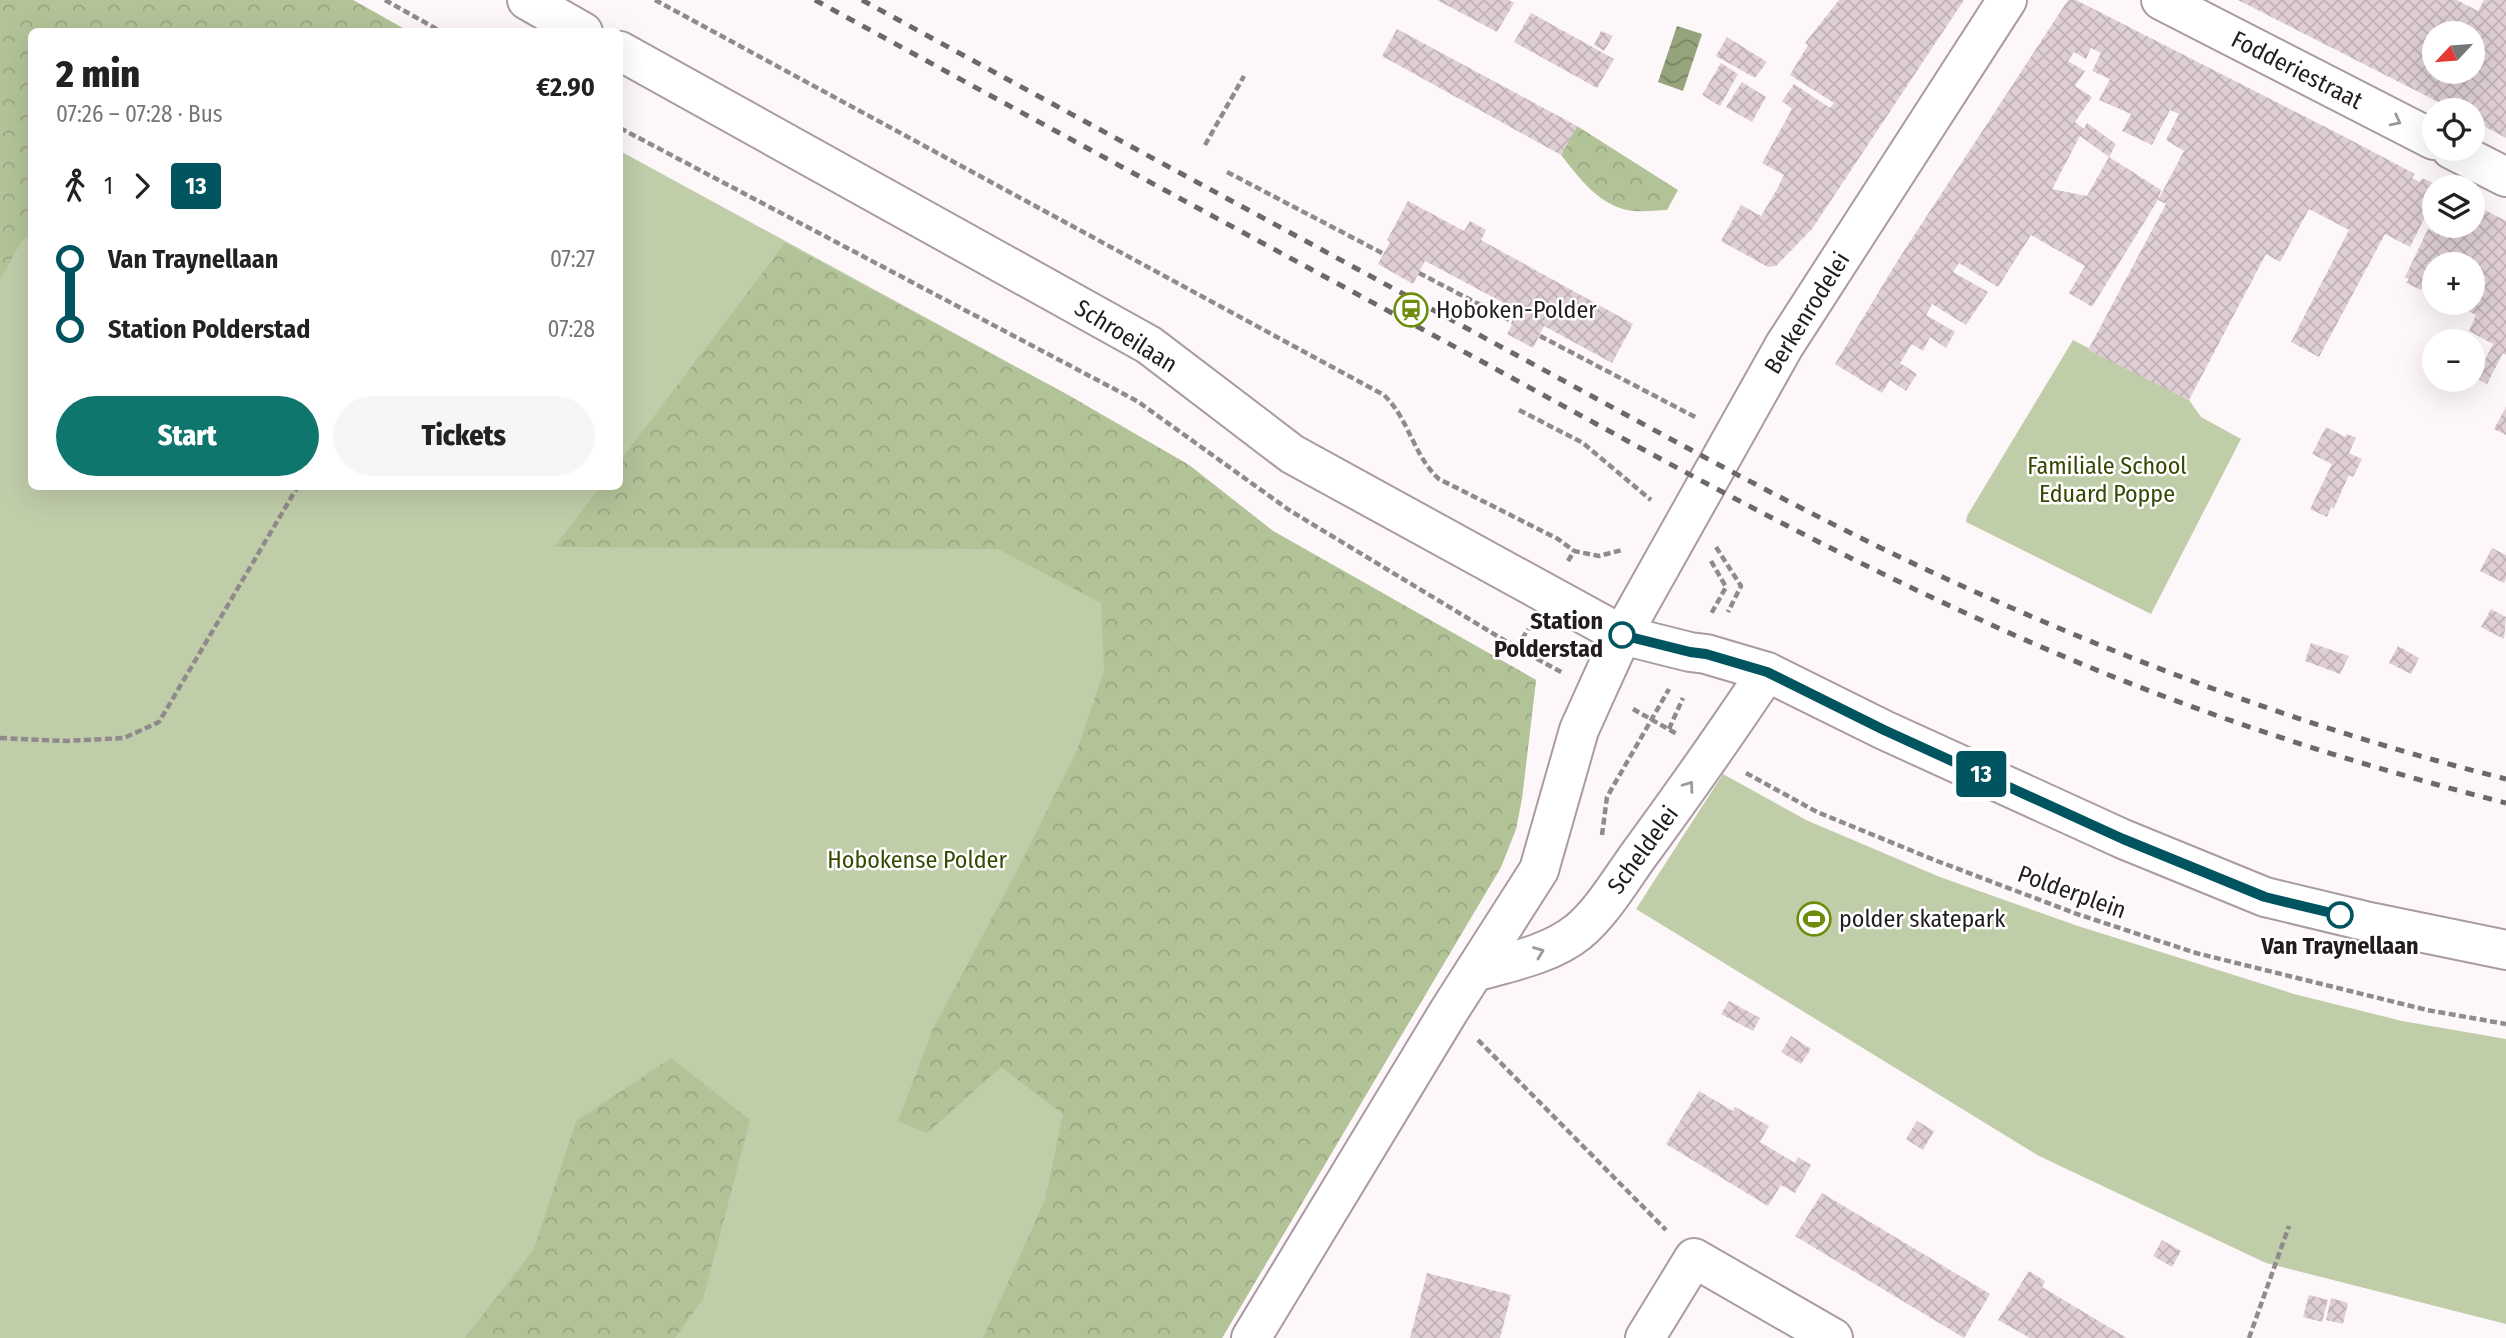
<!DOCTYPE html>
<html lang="en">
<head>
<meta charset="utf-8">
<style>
  body { margin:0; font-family:"Fira Sans Condensed",sans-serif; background:#f6f6f6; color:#222; height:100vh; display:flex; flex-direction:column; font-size:26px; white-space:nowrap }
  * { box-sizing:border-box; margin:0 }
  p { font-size:23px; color:#767676 }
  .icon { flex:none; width:38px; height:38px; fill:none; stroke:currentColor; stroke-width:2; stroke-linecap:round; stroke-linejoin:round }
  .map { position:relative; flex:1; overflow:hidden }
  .side { position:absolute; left:28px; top:28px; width:595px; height:462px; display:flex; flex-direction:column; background:#fff; border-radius:10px; box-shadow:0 7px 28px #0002 }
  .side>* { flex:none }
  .badge { padding:0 14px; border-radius:5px; font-size:24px; line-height:46px }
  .needle { width:46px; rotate:244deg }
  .controls { position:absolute; left:2422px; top:21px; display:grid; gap:14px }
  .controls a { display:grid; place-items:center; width:63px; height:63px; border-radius:50%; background:#fff; box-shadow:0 7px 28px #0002; font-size:35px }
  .map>.badge { position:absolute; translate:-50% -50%; box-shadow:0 0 0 4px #fff }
  .legs { display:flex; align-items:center; gap:10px; height:77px; padding:0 28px; font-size:23px }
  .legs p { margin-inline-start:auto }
  .summary { display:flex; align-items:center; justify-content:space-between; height:119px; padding:0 28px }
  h1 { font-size:38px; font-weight:800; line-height:52px }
  .action { display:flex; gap:14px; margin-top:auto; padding:14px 28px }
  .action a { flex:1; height:80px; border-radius:42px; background:#0f766e; color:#fff; font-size:28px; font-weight:800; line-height:80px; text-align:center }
  .action a+a { background:#f6f6f6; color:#222 }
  ul { padding:0 28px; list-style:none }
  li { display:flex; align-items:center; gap:24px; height:70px; font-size:26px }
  li i { display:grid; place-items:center; width:10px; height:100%; margin:0 9px; background:currentColor }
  li i::after { content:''; width:18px; height:18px; margin:-9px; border:5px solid; border-radius:50%; background:#fff }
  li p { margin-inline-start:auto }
  li:first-child i { background:linear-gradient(#0000 50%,currentColor 0) }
  li:last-child i { background:linear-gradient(currentColor 50%,#0000 0) }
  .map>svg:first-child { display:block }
  .green { fill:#c0cda9 }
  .forest { fill:url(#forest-crowns) }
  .water { fill:url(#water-waves) }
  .building { fill:url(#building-cross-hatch); fill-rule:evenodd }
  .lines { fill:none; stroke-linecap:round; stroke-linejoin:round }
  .minor-casing { stroke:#aa9ba1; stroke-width:42 }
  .path { stroke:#908a8d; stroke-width:4.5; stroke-dasharray:7 3.5; stroke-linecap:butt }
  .minor { stroke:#fff; stroke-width:38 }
  .rail { stroke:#6d676a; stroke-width:5; stroke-dasharray:9 9; stroke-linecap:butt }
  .oneway { stroke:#9c999a }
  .line-1-casing { stroke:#fff; stroke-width:16 }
  .line-1 { stroke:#005460; stroke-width:10 }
  .stop-1-dot { fill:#fff; stroke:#005460; stroke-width:3.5 }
  .labels { text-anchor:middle; stroke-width:5; stroke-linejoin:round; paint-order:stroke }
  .street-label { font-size:24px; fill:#221c1f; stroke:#fff }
  .poi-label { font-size:24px; fill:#221c1f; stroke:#fff; text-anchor:start }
  .park-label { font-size:24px; fill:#374802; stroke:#fff }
  .stop-label { font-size:24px; font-weight:bold; fill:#221c1f; stroke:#fff; text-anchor:end }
</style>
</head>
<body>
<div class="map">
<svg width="2506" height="1338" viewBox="0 0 2506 1338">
  <defs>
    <pattern id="forest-crowns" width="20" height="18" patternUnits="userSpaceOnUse" patternTransform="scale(1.75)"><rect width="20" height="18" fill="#b3c398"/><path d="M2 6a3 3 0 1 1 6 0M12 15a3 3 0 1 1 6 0" fill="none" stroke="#9aa783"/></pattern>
    <pattern id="water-waves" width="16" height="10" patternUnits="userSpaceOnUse" patternTransform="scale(1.75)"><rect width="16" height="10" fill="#95a47a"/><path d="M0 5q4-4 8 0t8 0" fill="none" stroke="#798563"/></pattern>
    <pattern id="building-cross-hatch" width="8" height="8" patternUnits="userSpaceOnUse" patternTransform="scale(1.75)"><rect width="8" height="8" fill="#dfcfd5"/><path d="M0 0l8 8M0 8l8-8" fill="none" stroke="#bfb1b6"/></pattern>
  </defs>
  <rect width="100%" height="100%" fill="#fef7fa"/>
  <g class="green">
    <path d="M 0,0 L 353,0 L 408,31 L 32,32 L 32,486 L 620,486 L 620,151 L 1068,395 L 1189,465 L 1273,531 L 1536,680 L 1522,798 L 1516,829 L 1501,867 L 1222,1338 L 0,1338 Z"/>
    <path d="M 2073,340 L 2189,400 L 2201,417 L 2241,439 L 2151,614 L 1966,522 L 1967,516 Z"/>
    <path d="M 1723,774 L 1806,820 L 1940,877 L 2078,926 L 2294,994 L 2402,1021 L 2506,1039 L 2506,1324 L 2266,1263 L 2039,1156 L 1636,909 Z"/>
  </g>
  <g class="forest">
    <path d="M 0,0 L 353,0 L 408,31 L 32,32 L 31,235 L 21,242 L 0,280 Z"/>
    <path d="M 1577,126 L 1678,190 L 1667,210 C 1656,210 1644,212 1634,211 C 1601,208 1580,179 1561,155 Z"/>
    <path d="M 785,243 L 1068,395 L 1189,465 L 1273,531 L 1536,680 L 1522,798 L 1516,829 L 1501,867 L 1222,1338 L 983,1338 L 1045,1200 L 1063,1114 L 1001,1067 L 927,1133 L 898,1121 L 933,1029 L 1018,869 L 1078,748 L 1104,671 L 1101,603 L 998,549 L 554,547 L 600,487 L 620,486 L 620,461 Z"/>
    <path d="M 671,1058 L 750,1120 L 703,1299 L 675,1338 L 465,1338 L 534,1249 L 576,1121 Z"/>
  </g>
  <path class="water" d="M 1677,26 L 1702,34 L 1683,91 L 1658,82 Z"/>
  <g class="building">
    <path d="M 1437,0 L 1509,0 L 1514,3 L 1497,32 Z"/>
    <path d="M 1839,0 L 1964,0 L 1812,229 L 1776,266 L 1768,267 L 1721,241 L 1741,205 L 1761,216 L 1776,191 L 1784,175 L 1762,163 L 1792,109 L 1782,101 L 1794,84 L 1830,108 L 1834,103 L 1790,75 L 1808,45 L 1805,43 Z"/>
    <path d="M 2068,0 L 2076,0 L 2345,137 L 2415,174 L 2412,178 L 2420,182 L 2422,178 L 2442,187 L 2434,187 L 2434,199 L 2410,247 L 2385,234 L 2319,357 L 2291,342 L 2349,230 L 2309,209 L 2280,262 L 2266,254 L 2189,400 L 2088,350 L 2166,204 L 2158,200 L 2184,151 L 2166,140 L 2179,114 L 2170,110 L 2152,145 L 2122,131 L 2131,114 L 2099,100 L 2110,79 L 2092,71 L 2101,53 L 2091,48 L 2086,59 L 2074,52 L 2068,61 L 2085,71 L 2075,86 L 2092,97 L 2075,122 L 2084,129 L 2087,123 L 2116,144 L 2109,157 L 2080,136 L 2052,189 L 2087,196 L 2109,157 L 2161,190 L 2158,200 L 2092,307 L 2069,293 L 2085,266 L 2031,235 L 1998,287 L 1959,263 L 1953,272 L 1988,292 L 1966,325 L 1932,304 L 1926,315 L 1955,332 L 1946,348 L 1930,337 L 1923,351 L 1912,344 L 1900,363 L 1917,374 L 1906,391 L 1890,380 L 1882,393 L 1835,364 L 1898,260 Z"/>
    <path d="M 2238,0 L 2457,0 L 2478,11 L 2484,0 L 2506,0 L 2506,138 L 2473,120 L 2473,110 L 2454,110 ZM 2434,33 L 2473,33 L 2473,72 L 2434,72 Z"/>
    <path d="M 1531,13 L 1614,59 L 1597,88 L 1514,42 Z"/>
    <path d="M 1397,29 L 1577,126 L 1561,155 L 1382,56 Z"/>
    <path d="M 1601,31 L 1613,36 L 1604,51 L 1594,45 Z"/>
    <path d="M 1727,37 L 1767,62 L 1755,78 L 1716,56 Z"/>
    <path d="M 1721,63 L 1738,74 L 1720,106 L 1702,95 Z"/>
    <path d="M 1742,82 L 1766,97 L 1752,122 L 1726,107 Z"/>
    <path d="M 1408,201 L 1464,231 L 1470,221 L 1486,230 L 1481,240 L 1633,324 L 1612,363 L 1544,326 L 1533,348 L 1507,334 L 1519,311 L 1425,261 L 1413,284 L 1378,264 L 1390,242 L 1387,240 Z"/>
    <path d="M 2473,204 L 2506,221 L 2506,355 L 2503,353 L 2487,384 L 2476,378 L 2493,344 L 2469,331 L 2476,315 L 2453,303 L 2473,303 L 2473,264 L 2434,264 L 2434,292 L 2423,286 L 2421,290 L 2406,283 L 2409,279 L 2405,277 L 2428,229 L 2448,238 L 2455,226 L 2473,226 Z"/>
    <path d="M 2506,407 L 2506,435 L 2494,429 Z"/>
    <path d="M 2326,427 L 2345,437 L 2347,434 L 2356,438 L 2349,453 L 2362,459 L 2353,477 L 2349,475 L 2334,508 L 2331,507 L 2327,517 L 2310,509 L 2332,464 L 2312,454 Z"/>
    <path d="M 2492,548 L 2506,555 L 2506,578 L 2504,583 L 2480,571 Z"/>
    <path d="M 2491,609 L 2506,617 L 2504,639 L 2481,627 Z"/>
    <path d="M 2311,643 L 2349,656 L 2340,674 L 2305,661 Z"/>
    <path d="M 2398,646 L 2419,658 L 2411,674 L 2389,663 Z"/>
    <path d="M 1729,1001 L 1760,1018 L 1753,1031 L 1721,1014 Z"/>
    <path d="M 1791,1036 L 1811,1049 L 1801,1064 L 1781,1052 Z"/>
    <path d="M 1699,1091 L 1733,1111 L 1735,1107 L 1769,1126 L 1760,1142 L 1795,1163 L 1798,1157 L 1811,1165 L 1795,1193 L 1781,1185 L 1768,1206 L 1666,1144 Z"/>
    <path d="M 1917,1121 L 1934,1131 L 1923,1150 L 1906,1139 Z"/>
    <path d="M 1822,1193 L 1990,1294 L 1964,1338 L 1795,1236 Z"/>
    <path d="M 2162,1240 L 2181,1251 L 2172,1267 L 2153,1256 Z"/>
    <path d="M 2029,1271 L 2045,1281 L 2042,1287 L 2127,1338 L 2030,1338 L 1998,1320 Z"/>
    <path d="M 1427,1273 L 1511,1295 L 1500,1338 L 1410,1338 Z"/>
    <path d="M 2309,1295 L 2328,1300 L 2322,1322 L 2303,1317 Z"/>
    <path d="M 2331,1298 L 2348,1303 L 2343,1324 L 2326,1320 Z"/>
  </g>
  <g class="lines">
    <defs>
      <g id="minor">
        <path d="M 527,0 L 583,32"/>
        <path d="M 2161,0 L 2434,140"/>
        <path d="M 620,51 L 1149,345 L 1292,454 L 1622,635 L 1690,652 L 1706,654 L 1767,672 L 1884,730 L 2123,839 L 2265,897 L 2365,921 L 2506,950"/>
        <path d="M 2451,149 L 2506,177"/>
        <path d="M 1474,972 C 1509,962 1549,955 1578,932 C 1602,912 1620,881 1638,856 C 1682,796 1725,735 1767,672"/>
        <path d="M 1251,1338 L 1449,1011 L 1539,870 L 1579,730 L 1597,690 L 1622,635 L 1784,346 L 2007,0"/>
        <path d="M 1645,1338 L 1694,1258 L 1833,1338"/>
      </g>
    </defs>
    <use href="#minor" class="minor-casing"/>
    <g class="path">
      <path d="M 385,0 L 442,32"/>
      <path d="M 655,0 L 1384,395 C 1409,419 1414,457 1439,479 L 1558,539 L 1574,551"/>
      <path d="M 620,128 L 1137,401 L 1289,510 L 1517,648 L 1563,673"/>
      <path d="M 1205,145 L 1244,76"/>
      <path d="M 1227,172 L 1384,254"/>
      <path d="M 1419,273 L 1513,322"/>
      <path d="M 1540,336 L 1697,418"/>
      <path d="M 1519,410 L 1583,443 L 1651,500"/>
      <path d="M 1716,547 L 1741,586 L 1728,612"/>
      <path d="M 1568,561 L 1574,551 L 1599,556 L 1622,550"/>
      <path d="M 1711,561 L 1726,587 L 1711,614"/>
      <path d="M 1517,648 L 1528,629"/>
      <path d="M 1633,709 L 1677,734"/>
      <path d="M 1669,729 L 1683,698"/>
      <path d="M 0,738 L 66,741 L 124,738 L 159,722 L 298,486"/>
      <path d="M 1746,773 L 1817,812 L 1937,861 L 2077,914 L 2196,953 L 2427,1010 L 2506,1024"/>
      <path d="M 1602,835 L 1607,797 L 1669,689"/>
      <path d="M 1478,1040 L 1666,1230"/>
      <path d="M 2249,1338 L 2289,1226"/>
    </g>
    <use href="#minor" class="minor"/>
    <g class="rail">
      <path d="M 815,0 C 1033,119 1251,237 1470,355 C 1639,447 1806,541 1981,620 C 2150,698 2326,757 2506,803"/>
      <path d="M 862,0 C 1076,117 1291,233 1507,350 C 1668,437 1828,528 1996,601 C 2161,674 2331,735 2506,779"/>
    </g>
  </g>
  <defs><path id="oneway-chevron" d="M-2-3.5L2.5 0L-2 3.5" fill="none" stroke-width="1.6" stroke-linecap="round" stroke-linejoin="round" transform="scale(1.75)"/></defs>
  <g class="oneway">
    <use href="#oneway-chevron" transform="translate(2396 121) rotate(27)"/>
    <use href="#oneway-chevron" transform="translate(1689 786) rotate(-54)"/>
    <use href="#oneway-chevron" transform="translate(1539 952) rotate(-21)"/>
  </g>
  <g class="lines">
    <defs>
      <path id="line-1" d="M 1622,635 L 1690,652 L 1706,654 L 1767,672 L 1884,730 L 2123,839 L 2265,897 L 2340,915"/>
    </defs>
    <use href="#line-1" class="line-1-casing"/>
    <use href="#line-1" class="line-1"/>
  </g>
  <defs>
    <symbol id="station-ring" viewBox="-11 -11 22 22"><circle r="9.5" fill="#fff" stroke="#6d8c0c" stroke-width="1.5"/><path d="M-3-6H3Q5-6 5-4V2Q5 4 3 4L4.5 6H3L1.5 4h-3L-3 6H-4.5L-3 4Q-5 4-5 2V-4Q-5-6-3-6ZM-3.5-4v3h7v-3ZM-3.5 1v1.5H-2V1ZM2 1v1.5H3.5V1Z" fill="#6d8c0c"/></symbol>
    <symbol id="stadium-ring" viewBox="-11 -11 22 22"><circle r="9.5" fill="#fff" stroke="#6d8c0c" stroke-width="1.5"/><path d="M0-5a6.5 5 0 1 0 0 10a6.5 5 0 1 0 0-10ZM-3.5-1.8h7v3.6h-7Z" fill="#6d8c0c"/></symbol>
  </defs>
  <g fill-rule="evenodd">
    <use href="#station-ring" x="1392" y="291" width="38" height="38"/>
    <use href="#stadium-ring" x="1795" y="900" width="38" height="38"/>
  </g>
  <g class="stop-1-dot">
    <circle cx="1622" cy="635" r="12"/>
    <circle cx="2340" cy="915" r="12"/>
  </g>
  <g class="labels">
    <g class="street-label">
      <text transform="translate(2297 70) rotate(27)" y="8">Fodderiestraat</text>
      <text transform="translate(1807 313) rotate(-58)" y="8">Berkenrodelei</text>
      <text transform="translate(1126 336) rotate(32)" y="8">Schroeilaan</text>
      <text transform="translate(1643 850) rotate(-54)" y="8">Scheldelei</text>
      <text transform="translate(2072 892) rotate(20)" y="8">Polderplein</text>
    </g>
    <g class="poi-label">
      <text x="1436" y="318">Hoboken-Polder</text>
      <text x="1839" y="927">polder skatepark</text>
    </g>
    <g class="park-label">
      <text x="2107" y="474">Familiale School<tspan x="2107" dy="28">Eduard Poppe</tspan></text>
      <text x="917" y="868">Hobokense Polder</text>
    </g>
    <g class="stop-label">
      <text x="1603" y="629">Station<tspan x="1603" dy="28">Polderstad</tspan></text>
      <text x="2340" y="954" text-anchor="middle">Van Traynellaan</text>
    </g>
  </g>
</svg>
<div class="controls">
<a><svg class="needle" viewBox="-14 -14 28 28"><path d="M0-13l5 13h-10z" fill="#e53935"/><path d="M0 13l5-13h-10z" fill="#767676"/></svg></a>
<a><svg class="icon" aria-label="locate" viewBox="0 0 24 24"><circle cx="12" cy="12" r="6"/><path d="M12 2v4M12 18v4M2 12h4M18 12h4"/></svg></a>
<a><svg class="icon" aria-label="layers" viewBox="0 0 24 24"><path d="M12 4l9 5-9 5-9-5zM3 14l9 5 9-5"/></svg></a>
<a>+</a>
<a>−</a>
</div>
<b class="badge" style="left:1981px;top:774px;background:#005460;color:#fff">13</b>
<section class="side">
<div class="summary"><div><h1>2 min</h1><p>07:26 – 07:28 · Bus</p></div><b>€2.90</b></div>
<div class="legs"><svg class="icon" aria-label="walk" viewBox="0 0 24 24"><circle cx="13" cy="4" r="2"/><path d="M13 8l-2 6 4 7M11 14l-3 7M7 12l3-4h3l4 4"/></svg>1<svg class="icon" aria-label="forward" viewBox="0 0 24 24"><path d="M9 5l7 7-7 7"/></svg><b class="badge" style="background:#005460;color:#fff">13</b></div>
<ul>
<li><i style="color:#005460"></i><b>Van Traynellaan</b><p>07:27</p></li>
<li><i style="color:#005460"></i><b>Station Polderstad</b><p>07:28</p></li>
</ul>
<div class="action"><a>Start</a><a>Tickets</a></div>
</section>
</div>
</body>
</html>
